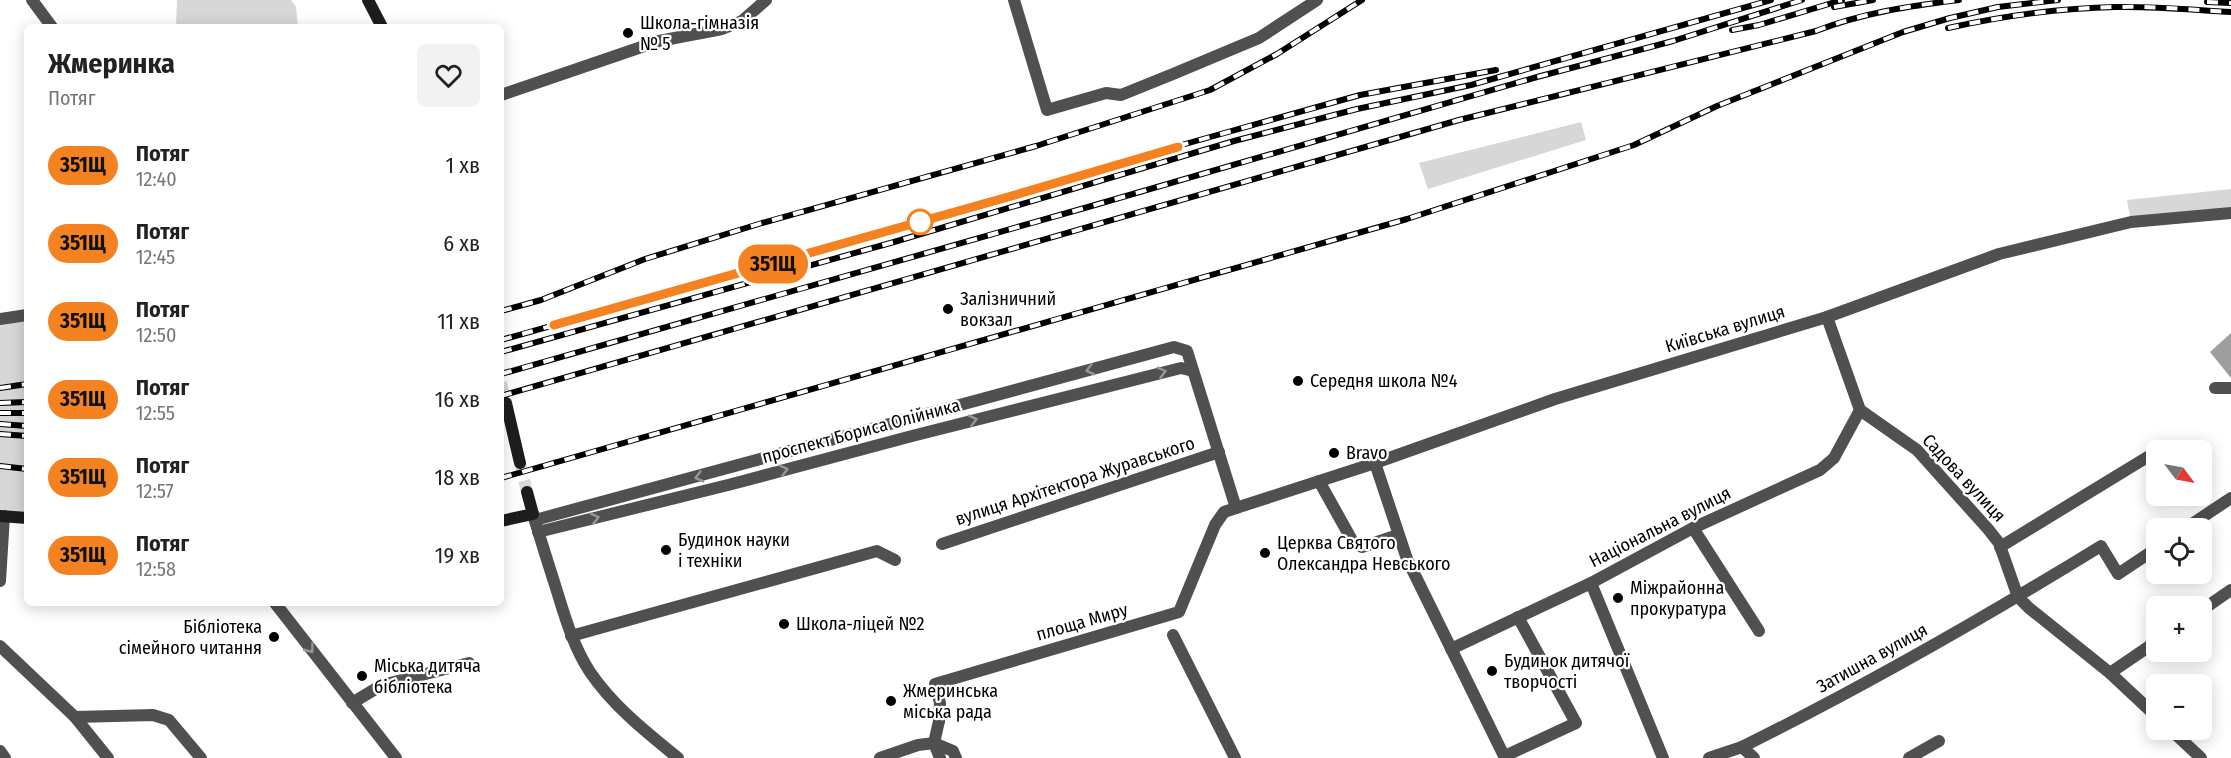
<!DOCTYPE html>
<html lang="uk">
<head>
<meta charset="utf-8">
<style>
  body { margin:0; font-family:"Fira Sans Condensed",sans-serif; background:#f2f2f2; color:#222; height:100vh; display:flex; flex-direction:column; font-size:22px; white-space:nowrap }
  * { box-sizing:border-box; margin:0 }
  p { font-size:20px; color:#767676 }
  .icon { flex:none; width:33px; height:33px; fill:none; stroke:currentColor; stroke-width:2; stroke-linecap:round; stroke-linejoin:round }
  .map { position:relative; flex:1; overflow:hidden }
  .drawer { position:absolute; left:24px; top:24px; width:480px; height:582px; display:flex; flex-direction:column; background:#fff; border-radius:9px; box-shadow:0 3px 15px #0003 }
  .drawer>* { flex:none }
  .badge { padding:0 12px; border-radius:20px; font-size:21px; line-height:39px }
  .needle { width:39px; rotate:122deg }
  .controls { position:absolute; left:2146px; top:440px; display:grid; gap:12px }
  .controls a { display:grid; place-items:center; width:66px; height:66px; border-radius:9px; background:#fff; box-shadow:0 3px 15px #0003; font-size:30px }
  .map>.badge { position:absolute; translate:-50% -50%; box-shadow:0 0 0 3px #fff }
  .round { display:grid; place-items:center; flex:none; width:63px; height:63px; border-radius:9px; background:#f2f2f2 }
  .overview { display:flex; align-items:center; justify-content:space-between; height:102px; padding:0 24px }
  h1 { font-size:28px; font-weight:700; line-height:45px }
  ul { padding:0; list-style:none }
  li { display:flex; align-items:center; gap:18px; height:78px; padding:0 24px }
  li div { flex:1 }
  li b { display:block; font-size:22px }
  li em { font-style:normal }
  li .badge { min-width:66px; font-weight:700; text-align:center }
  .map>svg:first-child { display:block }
  .green { fill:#d7d7d7 }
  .water { fill:#9e9e9e }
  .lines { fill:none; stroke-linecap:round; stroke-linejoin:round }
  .secondary-tunnel { stroke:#d9d9d9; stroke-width:12; stroke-dasharray:12 6; stroke-linecap:butt }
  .pedestrian { stroke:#505050; stroke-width:12 }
  .minor { stroke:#505050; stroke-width:12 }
  .tertiary { stroke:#505050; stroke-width:12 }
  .secondary { stroke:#1d1d1d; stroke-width:12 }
  .rail-casing { stroke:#000; stroke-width:6 }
  .rail { stroke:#fff; stroke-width:4; stroke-dasharray:11; stroke-linecap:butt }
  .oneway { stroke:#969696 }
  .line-casing { stroke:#fff; stroke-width:14 }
  .line { stroke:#f58220; stroke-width:9 }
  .poi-dot { fill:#000; stroke:#fff; stroke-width:2 }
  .stop-dot { fill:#fff; stroke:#f58220; stroke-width:3 }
  .labels { text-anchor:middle; stroke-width:4.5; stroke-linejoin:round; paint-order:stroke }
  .poi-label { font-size:18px; fill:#000; stroke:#fff; text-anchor:start }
  .street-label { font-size:18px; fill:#000; stroke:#fff }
</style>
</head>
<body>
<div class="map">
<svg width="2231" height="758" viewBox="0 0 2231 758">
  <rect width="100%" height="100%" fill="#fff"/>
  <g class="green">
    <path d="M 177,0 L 291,0 L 296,7 L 298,27 L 176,27 Z"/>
    <path d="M 1581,122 L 1586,140 L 1428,189 L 1419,163 Z"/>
    <path d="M 2231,189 L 2231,213 L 2131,222 L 2127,200 Z"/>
    <path d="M 27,315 L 27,518 L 0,516 L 0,319 Z"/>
  </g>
  <path class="water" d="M 2231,333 L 2231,378 L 2210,352 Z"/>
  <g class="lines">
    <g class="secondary-tunnel">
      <path d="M 501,383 L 506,403"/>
      <path d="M 520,463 L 527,492"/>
    </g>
    <path class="pedestrian" d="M 939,721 L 940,703 L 935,684 L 1179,612 L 1215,525 L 1224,512 L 1236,508"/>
    <g class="minor">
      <path d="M 32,0 L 52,27"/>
      <path d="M 1014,0 L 1047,110 L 1106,93 L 1121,95 L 1173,74 L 1259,38 L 1317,0"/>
      <path d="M 501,95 L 659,41 L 722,29 L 742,21 L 766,0"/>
      <path d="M 1827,317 L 1860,410 L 1917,450 L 1988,529 L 1999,543 L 2018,597 L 2029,608 L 2110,673 L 2157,717"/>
      <path d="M 0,319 L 27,315"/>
      <path d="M 2215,388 L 2231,388"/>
      <path d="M 1375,463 L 1407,559 L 1505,758"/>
      <path d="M 1319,481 L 1353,542 L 1362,547 L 1398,535"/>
      <path d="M 535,520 L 1174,347 L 1187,351 L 1236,508"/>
      <path d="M 1693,528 L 1759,631"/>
      <path d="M 2186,528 L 2231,498"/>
      <path d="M 538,532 L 732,484 L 912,436 L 1181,368 L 1193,371"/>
      <path d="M 942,544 L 1219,452"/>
      <path d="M 2000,547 L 2154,453"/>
      <path d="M 0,581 L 4,516"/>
      <path d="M 1591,583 L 1663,758"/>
      <path d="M 275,603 L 396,758"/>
      <path d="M 2202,610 L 2231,590"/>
      <path d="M 1173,635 L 1235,758"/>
      <path d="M 571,636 L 877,551 L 895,560"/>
      <path d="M 0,646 L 75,717 L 108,758"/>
      <path d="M 1451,649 L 1591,583 L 1693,528 L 1820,470 L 1834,458 L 1860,410"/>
      <path d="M 2110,673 L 2157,641"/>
      <path d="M 352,703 L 382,685 L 469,663"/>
      <path d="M 75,717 L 153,715 L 169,720 L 201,758"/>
      <path d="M 939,721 L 934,743 L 940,758"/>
      <path d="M 2170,729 L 2201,758"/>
      <path d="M 1742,747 C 1865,686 1984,618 2101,546 L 2118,574 L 2157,548"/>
      <path d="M 0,751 L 5,758"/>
      <path d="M 1505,756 L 1576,723 L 1518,617"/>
      <path d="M 880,758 L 918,745 L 934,743 L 953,751 L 956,758"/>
      <path d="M 1709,758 L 1742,747 L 1754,758"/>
      <path d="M 1909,758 L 1939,741"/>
    </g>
    <g class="tertiary">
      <path d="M 1236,508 L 1375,463 L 1555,399 L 1827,317 L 1999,254 L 2131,222 L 2231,213"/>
      <path d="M 533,514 C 540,538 548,563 556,588 C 565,617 573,646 590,672 C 613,706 646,732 678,758"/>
    </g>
    <g class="secondary">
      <path d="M 368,0 L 382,27"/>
      <path d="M 506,403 L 520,463"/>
      <path d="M 0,516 L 27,518"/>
      <path d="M 501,521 L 533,514 L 527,492"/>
    </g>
    <defs>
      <g id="rail">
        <path d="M 2207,2 L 2231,3"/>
        <path d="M 1834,7 L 1873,0"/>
        <path d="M 1948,28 C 2003,16 2060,8 2116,7 C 2155,6 2193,10 2231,12"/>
        <path d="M 1732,30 L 1759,25 L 1842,0"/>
        <path d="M 501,311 L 541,300 L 645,259 L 762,223 L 1036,146 L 1210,90 L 1277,54 L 1362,0"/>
        <path d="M 501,340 L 1015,195 L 1178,146 L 1360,95 L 1496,70"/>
        <path d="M 501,352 L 894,242 L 1234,141 L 1357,109 L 1471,85 L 1771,0"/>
        <path d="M 501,374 L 1088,207 L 1537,77 L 1673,41 L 1802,0"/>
        <path d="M 0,388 L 27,384"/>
        <path d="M 501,396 L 1459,120 L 1816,31 C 1862,13 1909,6 1959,0"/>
        <path d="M 0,403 L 27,402"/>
        <path d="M 0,413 L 27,413"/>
        <path d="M 0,424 L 27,426"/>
        <path d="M 0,434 L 27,436"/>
        <path d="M 0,466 L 27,469"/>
        <path d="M 501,478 L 1407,219 L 1634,145 L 1717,106 L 1903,32 L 1950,18 L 1998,7 L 2058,0"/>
      </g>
    </defs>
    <use href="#rail" class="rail-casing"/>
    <use href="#rail" class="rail"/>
  </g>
  <defs><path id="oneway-chevron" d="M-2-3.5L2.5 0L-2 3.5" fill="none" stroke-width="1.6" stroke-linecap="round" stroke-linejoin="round" transform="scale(1.5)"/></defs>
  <g class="oneway">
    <use href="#oneway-chevron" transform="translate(1090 370) rotate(165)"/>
    <use href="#oneway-chevron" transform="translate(1162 372) rotate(-14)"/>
    <use href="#oneway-chevron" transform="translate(973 420) rotate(-14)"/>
    <use href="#oneway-chevron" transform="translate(784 470) rotate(-15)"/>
    <use href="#oneway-chevron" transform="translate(699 477) rotate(165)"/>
    <use href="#oneway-chevron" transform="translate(595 518) rotate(-14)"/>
    <use href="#oneway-chevron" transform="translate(310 649) rotate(53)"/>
  </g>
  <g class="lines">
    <defs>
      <path id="line" d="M 554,325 L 1015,195 L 1178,147"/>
    </defs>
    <use href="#line" class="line-casing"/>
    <use href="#line" class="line"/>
  </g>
  <g class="poi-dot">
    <circle cx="628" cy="33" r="6"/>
    <circle cx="948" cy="309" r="6"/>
    <circle cx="1298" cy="381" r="6"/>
    <circle cx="1334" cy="453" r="6"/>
    <circle cx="666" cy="550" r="6"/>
    <circle cx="1265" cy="553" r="6"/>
    <circle cx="1618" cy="598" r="6"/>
    <circle cx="784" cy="624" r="6"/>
    <circle cx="274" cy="637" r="6"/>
    <circle cx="1492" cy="671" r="6"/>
    <circle cx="362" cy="676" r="6"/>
    <circle cx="891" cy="701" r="6"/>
  </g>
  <circle class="stop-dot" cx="920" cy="222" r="12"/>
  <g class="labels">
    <g class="poi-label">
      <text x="640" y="29">Школа-гімназія<tspan x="640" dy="21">№ 5</tspan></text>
      <text x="960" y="305">Залізничний<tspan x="960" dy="21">вокзал</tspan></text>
      <text x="1310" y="387">Середня школа №4</text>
      <text x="1346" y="459">Bravo</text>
      <text x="678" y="546">Будинок науки<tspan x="678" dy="21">і техніки</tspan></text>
      <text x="1277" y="549">Церква Святого<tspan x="1277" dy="21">Олександра Невського</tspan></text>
      <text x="1630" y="594">Міжрайонна<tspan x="1630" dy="21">прокуратура</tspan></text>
      <text x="796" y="630">Школа-ліцей №2</text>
      <text x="262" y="633" text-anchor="end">Бібліотека<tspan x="262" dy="21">сімейного читання</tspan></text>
      <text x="1504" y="667">Будинок дитячої<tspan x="1504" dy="21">творчості</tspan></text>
      <text x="374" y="672">Міська дитяча<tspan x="374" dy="21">бібліотека</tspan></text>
      <text x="903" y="697">Жмеринська<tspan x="903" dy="21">міська рада</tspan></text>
    </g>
    <g class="street-label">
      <text transform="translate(1725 329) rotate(-17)" y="6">Київська вулиця</text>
      <text transform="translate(861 431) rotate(-15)" y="6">проспект Бориса Олійника</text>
      <text transform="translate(1964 478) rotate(47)" y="6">Садова вулиця</text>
      <text transform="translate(1075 481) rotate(-18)" y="6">вулиця Архітектора Журавського</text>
      <text transform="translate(1660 527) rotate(-27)" y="6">Національна вулиця</text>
      <text transform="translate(1082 622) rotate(-16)" y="6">площа Миру</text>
      <text transform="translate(1872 658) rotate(-29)" y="6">Затишна вулиця</text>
    </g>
  </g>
</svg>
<div class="controls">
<a><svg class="needle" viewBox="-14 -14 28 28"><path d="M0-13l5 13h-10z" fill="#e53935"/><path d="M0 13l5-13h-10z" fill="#767676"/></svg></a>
<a><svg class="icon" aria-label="locate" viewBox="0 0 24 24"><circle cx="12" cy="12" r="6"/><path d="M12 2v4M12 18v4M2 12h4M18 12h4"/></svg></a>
<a>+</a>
<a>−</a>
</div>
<b class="badge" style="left:773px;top:264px;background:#f58220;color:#111">351Щ</b>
<section class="drawer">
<div class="overview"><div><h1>Жмеринка</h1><p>Потяг</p></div><a class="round"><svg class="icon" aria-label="heart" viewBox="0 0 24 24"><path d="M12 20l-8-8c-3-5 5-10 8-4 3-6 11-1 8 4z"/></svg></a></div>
<ul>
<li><span class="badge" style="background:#f58220;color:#111">351Щ</span><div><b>Потяг</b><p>12:40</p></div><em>1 хв</em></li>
<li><span class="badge" style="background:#f58220;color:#111">351Щ</span><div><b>Потяг</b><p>12:45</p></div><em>6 хв</em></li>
<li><span class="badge" style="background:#f58220;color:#111">351Щ</span><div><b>Потяг</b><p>12:50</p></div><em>11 хв</em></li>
<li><span class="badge" style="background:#f58220;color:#111">351Щ</span><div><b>Потяг</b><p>12:55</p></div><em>16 хв</em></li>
<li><span class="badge" style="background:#f58220;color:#111">351Щ</span><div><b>Потяг</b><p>12:57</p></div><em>18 хв</em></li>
<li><span class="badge" style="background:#f58220;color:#111">351Щ</span><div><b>Потяг</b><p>12:58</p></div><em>19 хв</em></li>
</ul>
</section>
</div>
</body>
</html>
